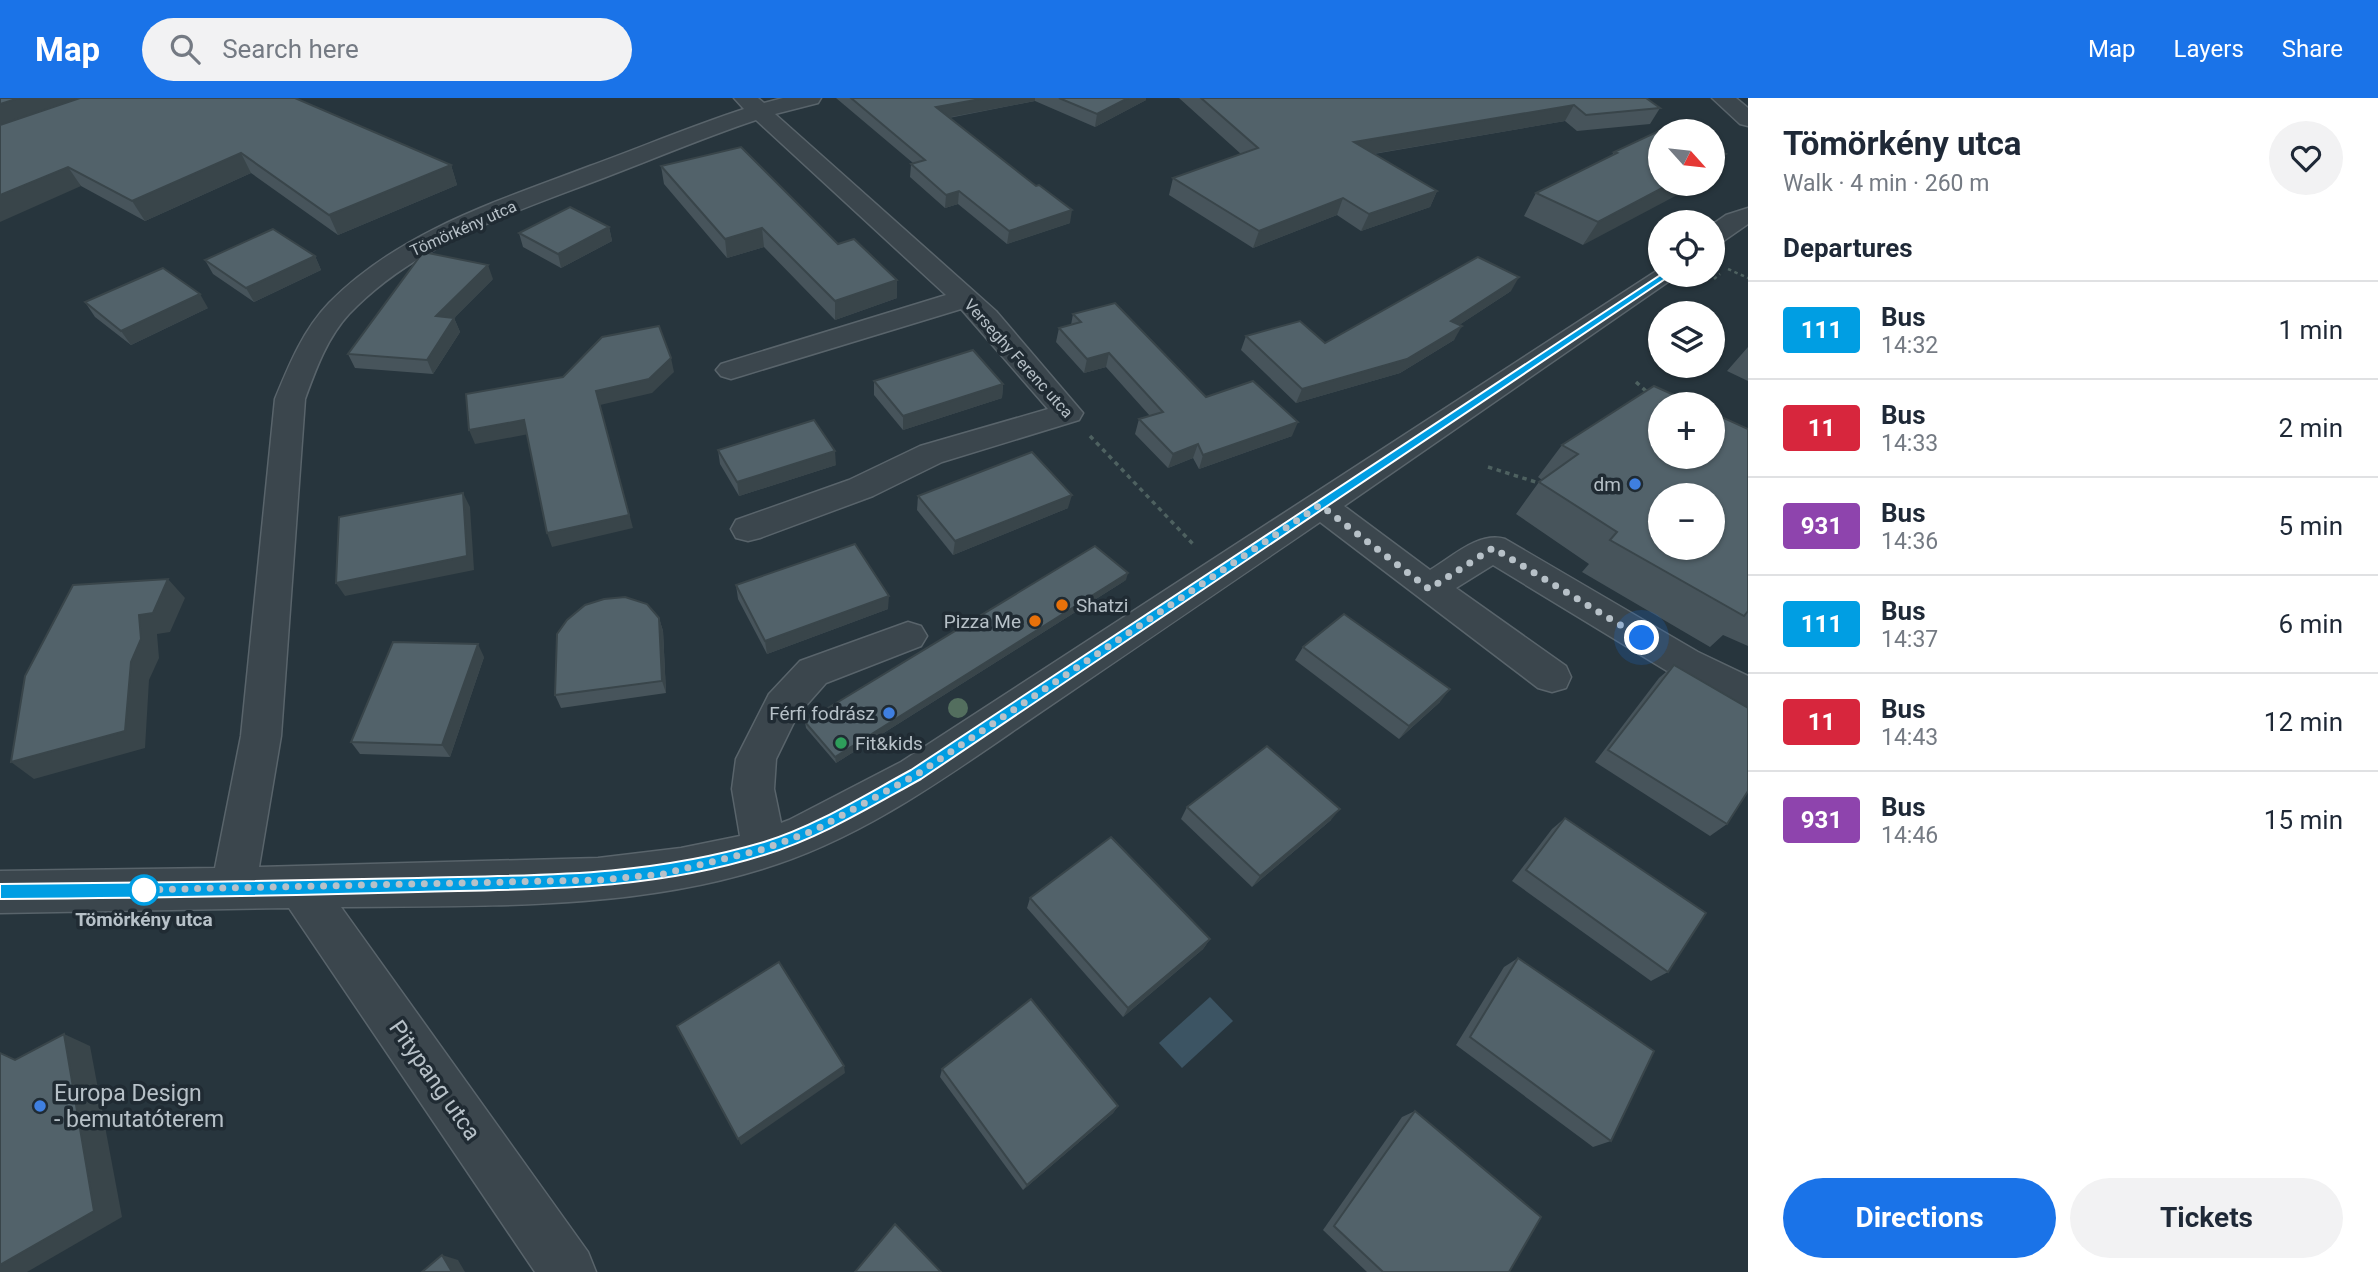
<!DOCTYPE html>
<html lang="en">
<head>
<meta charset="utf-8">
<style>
  body { margin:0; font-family:Roboto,sans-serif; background:#f2f2f3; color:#1f2937; height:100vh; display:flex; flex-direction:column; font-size:26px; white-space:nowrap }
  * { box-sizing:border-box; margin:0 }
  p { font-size:23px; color:#747a83 }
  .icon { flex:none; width:38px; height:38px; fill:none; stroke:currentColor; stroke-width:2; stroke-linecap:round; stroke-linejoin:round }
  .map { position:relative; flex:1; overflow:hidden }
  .sheet { display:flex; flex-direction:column; background:#fff; width:630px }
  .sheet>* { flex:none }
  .badge { padding:0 14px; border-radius:5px; font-size:24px; line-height:46px }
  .needle { width:46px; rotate:117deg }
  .buttons { position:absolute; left:1648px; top:21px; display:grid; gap:14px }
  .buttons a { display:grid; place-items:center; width:77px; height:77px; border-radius:50%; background:#fff; box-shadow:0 2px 5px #0004; font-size:35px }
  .you { position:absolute; width:35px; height:35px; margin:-18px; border:5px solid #fff; border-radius:50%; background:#1a73e8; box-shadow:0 0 0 10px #1a73e833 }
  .map>.badge { position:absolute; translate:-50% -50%; box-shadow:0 0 0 4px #fff }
  h2 { padding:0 35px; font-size:26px; line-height:63px }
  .round { display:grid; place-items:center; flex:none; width:74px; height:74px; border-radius:37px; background:#f2f2f3 }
  .summary { display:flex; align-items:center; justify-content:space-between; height:119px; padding:0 35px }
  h1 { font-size:33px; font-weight:700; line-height:52px }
  .button { display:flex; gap:14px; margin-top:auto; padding:14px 35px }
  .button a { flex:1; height:80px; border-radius:42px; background:#1a73e8; color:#fff; font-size:28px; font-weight:700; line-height:80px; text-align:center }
  .button a+a { background:#f2f2f3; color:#1f2937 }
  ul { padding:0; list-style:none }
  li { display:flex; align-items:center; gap:21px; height:98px; padding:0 35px; border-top:2px solid #e0e1e3 }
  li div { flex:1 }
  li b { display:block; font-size:26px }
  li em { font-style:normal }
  li .badge { min-width:77px; font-weight:700; text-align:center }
  header { display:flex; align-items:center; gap:42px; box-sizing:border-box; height:98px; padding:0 35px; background:#1a73e8; color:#fff }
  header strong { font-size:33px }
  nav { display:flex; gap:38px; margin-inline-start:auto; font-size:24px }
  .search { width:490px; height:63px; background:#f2f2f3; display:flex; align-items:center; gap:18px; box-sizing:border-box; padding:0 24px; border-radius:38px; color:#747a83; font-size:26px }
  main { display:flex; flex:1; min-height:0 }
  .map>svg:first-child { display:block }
  .water { fill:#3c5463 }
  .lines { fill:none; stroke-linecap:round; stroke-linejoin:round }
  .minor-casing { stroke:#59646b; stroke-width:3 }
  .path-far1 { stroke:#4e6160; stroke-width:2.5; stroke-dasharray:3.5 3.5; stroke-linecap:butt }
  .path { stroke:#4e6160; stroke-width:3.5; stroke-dasharray:4.5 4.5; stroke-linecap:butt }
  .minor { fill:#3b464d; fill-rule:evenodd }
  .tree { fill:#536e5e }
  .wall { fill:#47545b }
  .shaded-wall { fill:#39454a }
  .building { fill:#52626a; stroke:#39454a; stroke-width:2; fill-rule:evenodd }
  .line { fill:#009ee3; stroke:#fff; stroke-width:2 }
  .walk { stroke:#b7c1c8; stroke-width:7; stroke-dasharray:0 12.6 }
  .shop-dot { fill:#3f7fe0; stroke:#202b33; stroke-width:2.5 }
  .food-dot { fill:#e8710a; stroke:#202b33; stroke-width:2.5 }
  .leisure-dot { fill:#2e9e5b; stroke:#202b33; stroke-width:2.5 }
  .stop-dot { fill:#fff; stroke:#009ee3; stroke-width:3.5 }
  .labels { text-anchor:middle; stroke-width:7; stroke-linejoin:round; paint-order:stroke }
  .far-street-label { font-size:16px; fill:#b7c1c8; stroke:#202b33 }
  .poi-label { font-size:19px; fill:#b7c1c8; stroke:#202b33; text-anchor:end }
  .stop-label { font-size:19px; font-weight:bold; fill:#b7c1c8; stroke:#202b33 }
  .near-street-label { font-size:23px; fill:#b7c1c8; stroke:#202b33 }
  .near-poi-label { font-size:23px; fill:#b7c1c8; stroke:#202b33; text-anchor:start }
</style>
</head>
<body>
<header>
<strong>Map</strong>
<div class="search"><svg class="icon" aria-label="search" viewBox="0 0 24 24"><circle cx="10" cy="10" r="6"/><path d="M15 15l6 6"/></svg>Search here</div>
<nav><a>Map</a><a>Layers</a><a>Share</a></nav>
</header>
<main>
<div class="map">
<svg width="1748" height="1174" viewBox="0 0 1748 1174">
  <rect width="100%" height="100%" fill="#27353d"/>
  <path class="water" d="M 1210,899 L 1233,923 L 1182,970 L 1159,945 Z"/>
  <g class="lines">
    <defs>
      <g id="minor">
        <path d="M 734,0 L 758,0 L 764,5 L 783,0 L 821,0 L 818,5 L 775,16 L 996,213 L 1083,315 L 1079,322 L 942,364 L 873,398 L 760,440 L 748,443 L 736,440 L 731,431 L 736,422 L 849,382 L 920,348 L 1048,311 L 961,211 L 741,278 L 731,281 L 721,278 L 716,272 L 721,266 L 946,197 L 756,22 C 705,39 656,60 606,79 C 515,114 418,144 349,216 C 327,240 316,271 305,301 L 281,638 L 259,769 L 598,760 L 681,750 L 740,738 L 732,691 L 736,661 L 769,596 L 800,563 L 908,524 L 921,528 L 927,538 L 921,548 L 826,585 L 797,618 L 776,661 L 774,691 L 781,725 L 789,722 L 901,664 L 1661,170 L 1661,177 L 1678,177 L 1344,408 L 1430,472 C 1452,459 1479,433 1505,441 L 1698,554 L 1748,578 L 1748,612 L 1672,576 L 1493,467 L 1456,490 L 1566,568 L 1571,579 L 1566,590 L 1552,594 L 1538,590 L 1320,424 C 1227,488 1134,551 1041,614 C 953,674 865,740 762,771 C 627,813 481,807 341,809 L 588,1154 L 596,1174 L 535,1174 L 289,810 L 0,815 L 0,773 L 215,770 L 241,638 L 275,301 C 289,267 303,232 329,205 C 400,133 498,103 590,68 C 642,49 692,28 744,11 Z"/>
        <path d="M 1712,0 L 1736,0 L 1748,10 L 1748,28 L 1740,26 Z"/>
        <path d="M 1748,110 L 1748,126 L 1722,144 L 1713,147 L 1713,126 L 1726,117 Z"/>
      </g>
    </defs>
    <use href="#minor" class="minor-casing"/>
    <g class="path-far1">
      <path d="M 1728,171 L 1748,180"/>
      <path d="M 1714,181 L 1720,176"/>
    </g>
    <g class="path">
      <path d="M 1678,205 L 1692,212"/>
      <path d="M 1636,284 L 1648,295"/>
      <path d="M 1090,338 L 1193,446"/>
      <path d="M 1488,369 L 1542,386"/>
    </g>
    <use href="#minor" class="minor"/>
  </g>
  <circle class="tree" cx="958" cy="610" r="10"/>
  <g class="wall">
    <path d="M 0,0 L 451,67 L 457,87 L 338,137 L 251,75 L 145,123 L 81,88 Z"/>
    <path d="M 836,0 L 1146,0 L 1146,2 L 1095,29 L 1035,3 L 949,20 L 1070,125 L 1007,146 L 958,106 L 945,110 L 910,79 L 911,66 L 913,65 Z"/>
    <path d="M 1179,0 L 1646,0 L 1660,10 L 1650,26 L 1577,33 L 1565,23 L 1374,56 L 1437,93 L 1430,109 L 1361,133 L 1337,117 L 1253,150 L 1169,97 L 1173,80 L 1241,56 Z"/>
    <path d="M 1669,33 L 1583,147 L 1524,118 L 1536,95 L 1612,57 L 1614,54 Z"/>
    <path d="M 661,68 L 838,146 L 897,182 L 897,200 L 835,222 L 764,149 L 727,160 L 664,86 Z"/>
    <path d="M 609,129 L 612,143 L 561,170 L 523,149 L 519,135 Z"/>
    <path d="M 315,158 L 321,172 L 254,204 L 213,176 L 205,162 Z"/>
    <path d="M 493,181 L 454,220 L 460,234 L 433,276 L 355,270 L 348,256 Z"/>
    <path d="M 1511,193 L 1459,227 L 1454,242 L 1400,275 L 1296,305 L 1241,252 L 1246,238 L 1325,245 Z"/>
    <path d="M 85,204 L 208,210 L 131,247 L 95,219 Z"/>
    <path d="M 1073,216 L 1206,299 L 1292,338 L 1199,371 L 1193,360 L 1168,370 L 1135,336 L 1139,321 L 1150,318 L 1106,269 L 1084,275 L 1056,244 L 1059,230 L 1071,227 Z"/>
    <path d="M 1748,249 L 1748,283 L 1727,273 Z"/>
    <path d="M 874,283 L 1003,286 L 1002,300 L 903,332 L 874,297 Z"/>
    <path d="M 1748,331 L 1748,548 L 1723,537 L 1710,549 L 1582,474 L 1589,466 L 1516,416 L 1539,384 L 1542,382 L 1538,379 L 1562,347 Z"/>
    <path d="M 718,352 L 836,367 L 739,398 L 720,366 Z"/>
    <path d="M 918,398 L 1068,410 L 953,457 L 917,412 Z"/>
    <path d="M 1126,482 L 836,665 L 806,630 L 805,624 Z"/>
    <path d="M 736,487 L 888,511 L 767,556 L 738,501 Z"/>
    <path d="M 659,520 L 663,533 L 666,595 L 561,610 L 555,597 Z"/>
    <path d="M 1303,549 L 1440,604 L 1399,641 L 1295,562 Z"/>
    <path d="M 484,559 L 450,659 L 360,656 L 351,644 Z"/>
    <path d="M 1674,567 L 1727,726 L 1710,738 L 1595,664 L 1659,580 Z"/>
    <path d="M 1187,709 L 1331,722 L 1252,789 L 1181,721 Z"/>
    <path d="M 1565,720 L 1668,874 L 1651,883 L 1512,783 L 1552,731 Z"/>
    <path d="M 1030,800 L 1210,841 L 1203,851 L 1123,919 L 1027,810 Z"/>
    <path d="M 1518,860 L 1611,1043 L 1593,1049 L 1456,947 L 1504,869 Z"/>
    <path d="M 942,971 L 1118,1008 L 1113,1015 L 1023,1092 L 940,979 Z"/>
    <path d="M 1415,1013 L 1509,1174 L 1367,1174 L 1323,1132 L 1402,1019 Z"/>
  </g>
  <g class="shaded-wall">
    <path d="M 19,0 L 88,0 L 0,30 L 0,6 Z"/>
    <path d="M 986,0 L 1035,0 L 1035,3 L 935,22 L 936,9 Z"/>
    <path d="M 1128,0 L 1146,0 L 1146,2 L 1095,29 L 1097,16 Z"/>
    <path d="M 1574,7 L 1565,23 L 1348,60 L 1354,44 Z"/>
    <path d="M 241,55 L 251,75 L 145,123 L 132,103 Z"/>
    <path d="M 1726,56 L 1713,75 L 1713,63 Z"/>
    <path d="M 451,67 L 457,87 L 338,137 L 329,117 Z"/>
    <path d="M 68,69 L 81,88 L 0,124 L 0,97 Z"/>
    <path d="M 1670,86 L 1698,86 L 1583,147 L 1598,124 Z"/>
    <path d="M 959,93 L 958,106 L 945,110 L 946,97 Z"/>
    <path d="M 1437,93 L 1430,109 L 1361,133 L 1369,116 Z"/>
    <path d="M 1343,100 L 1337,117 L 1253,150 L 1259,133 Z"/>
    <path d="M 1072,112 L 1070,125 L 1007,146 L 1009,133 Z"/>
    <path d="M 609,129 L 612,143 L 561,170 L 558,156 Z"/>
    <path d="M 762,130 L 764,149 L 727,160 L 725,141 Z"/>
    <path d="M 315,158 L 321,172 L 254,204 L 246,190 Z"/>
    <path d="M 488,167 L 493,181 L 454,220 L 460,234 L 433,276 L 427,262 L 436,218 Z"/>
    <path d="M 1519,179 L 1511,193 L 1444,237 L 1451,223 Z"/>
    <path d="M 897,182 L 897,200 L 835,222 L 835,203 Z"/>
    <path d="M 200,196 L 208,210 L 131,247 L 121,233 Z"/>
    <path d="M 1462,228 L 1454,242 L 1400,275 L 1296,305 L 1302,291 Z"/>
    <path d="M 1109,255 L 1106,269 L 1084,275 L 1087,261 Z"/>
    <path d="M 671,260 L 674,274 L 652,295 L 600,307 L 633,430 L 552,449 L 547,435 L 596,293 Z"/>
    <path d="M 1003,286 L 1002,300 L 903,332 L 903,318 Z"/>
    <path d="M 524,322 L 529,336 L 475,346 L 469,332 Z"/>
    <path d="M 1298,324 L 1292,338 L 1199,371 L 1203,357 Z"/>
    <path d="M 1198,346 L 1193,360 L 1168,370 L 1173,356 Z"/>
    <path d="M 835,353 L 836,367 L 739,398 L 737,384 Z"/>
    <path d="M 463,395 L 470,409 L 474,472 L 345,498 L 336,485 Z"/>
    <path d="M 1072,397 L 1068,410 L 953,457 L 955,443 Z"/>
    <path d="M 1128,475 L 1126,482 L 836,665 L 835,659 Z"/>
    <path d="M 168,481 L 185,500 L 170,534 L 157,536 L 159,560 L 149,582 L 145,650 L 34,681 L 11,664 L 131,564 L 139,517 Z"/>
    <path d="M 889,498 L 888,511 L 767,556 L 765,543 Z"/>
    <path d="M 659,520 L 663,533 L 666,595 L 662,583 Z"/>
    <path d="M 478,546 L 484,559 L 450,659 L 442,647 Z"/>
    <path d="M 1450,591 L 1440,604 L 1399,641 L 1409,628 Z"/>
    <path d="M 1340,711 L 1331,722 L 1252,789 L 1260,778 Z"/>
    <path d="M 1210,841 L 1203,851 L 1123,919 L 1128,910 Z"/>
    <path d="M 64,936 L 90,948 L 122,1119 L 27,1174 L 0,1174 L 0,1167 Z"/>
    <path d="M 844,968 L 845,975 L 741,1047 L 738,1041 Z"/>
    <path d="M 1118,1008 L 1113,1015 L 1023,1092 L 1027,1087 Z"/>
    <path d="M 442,1157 L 458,1162 L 465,1174 L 452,1174 Z"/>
  </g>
  <g class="building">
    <path d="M 0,0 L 19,0 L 0,6 Z"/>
    <path d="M 80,0 L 295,0 L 451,67 L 329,117 L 241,55 L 132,103 L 68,69 L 0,97 L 0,27 Z"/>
    <path d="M 851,0 L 986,0 L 936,9 L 1036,88 L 1039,87 L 1072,112 L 1009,133 L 959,93 L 946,97 L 911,66 L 925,62 Z"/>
    <path d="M 1059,0 L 1128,0 L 1097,16 Z"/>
    <path d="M 1201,0 L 1646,0 L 1660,10 L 1586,17 L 1574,7 L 1354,44 L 1437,93 L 1369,116 L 1343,100 L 1259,133 L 1173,80 L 1258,50 Z"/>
    <path d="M 1663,31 L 1669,33 L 1661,33 L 1661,86 L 1670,86 L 1598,124 L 1536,95 L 1617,55 L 1614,54 Z"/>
    <path d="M 741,49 L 838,146 L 854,141 L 897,182 L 835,203 L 762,130 L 725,141 L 661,68 Z"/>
    <path d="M 1713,51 L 1726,56 L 1713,63 Z"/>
    <path d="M 570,109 L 609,129 L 558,156 L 519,135 Z"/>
    <path d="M 273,131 L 315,158 L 246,190 L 205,162 Z"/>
    <path d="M 423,154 L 488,167 L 436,218 L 454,220 L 427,262 L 348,256 Z"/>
    <path d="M 1478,159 L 1519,179 L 1451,223 L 1462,228 L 1407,261 L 1302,291 L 1246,238 L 1300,223 L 1325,245 Z"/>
    <path d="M 163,170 L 200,196 L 121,233 L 85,204 Z"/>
    <path d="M 1115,205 L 1206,299 L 1253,283 L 1298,324 L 1203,357 L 1198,346 L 1173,356 L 1139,321 L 1163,314 L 1109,255 L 1087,261 L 1059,230 L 1081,224 L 1073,216 Z"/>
    <path d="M 659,228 L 671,260 L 649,281 L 596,293 L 629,417 L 547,435 L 524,322 L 469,332 L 466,296 L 563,279 L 602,239 Z"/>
    <path d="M 973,252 L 1003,286 L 903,318 L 874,283 Z"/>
    <path d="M 1654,288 L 1694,306 L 1661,306 L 1661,359 L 1713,359 L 1713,315 L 1748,331 L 1748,513 L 1744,518 L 1610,442 L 1617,434 L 1539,384 L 1578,356 L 1562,347 ZM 1661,397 L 1713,397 L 1713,450 L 1661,450 Z"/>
    <path d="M 814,322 L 835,353 L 737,384 L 718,352 Z"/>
    <path d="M 1032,354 L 1072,397 L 955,443 L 918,398 Z"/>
    <path d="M 463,395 L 467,458 L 336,485 L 339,419 Z"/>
    <path d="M 855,446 L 889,498 L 765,543 L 736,487 Z"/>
    <path d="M 1095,448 L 1128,475 L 835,659 L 805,624 Z"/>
    <path d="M 168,481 L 153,515 L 139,517 L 141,541 L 131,564 L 125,633 L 11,664 L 25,578 L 73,487 Z"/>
    <path d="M 625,499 L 647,506 L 659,520 L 662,583 L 555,597 L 557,536 L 567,522 L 585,507 L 604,501 Z"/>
    <path d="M 1344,516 L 1450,591 L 1409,628 L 1303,549 Z"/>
    <path d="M 393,544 L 478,546 L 442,647 L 351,644 Z"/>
    <path d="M 1674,567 L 1748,610 L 1748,693 L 1727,726 L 1608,652 Z"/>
    <path d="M 1267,648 L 1340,711 L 1260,778 L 1187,709 Z"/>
    <path d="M 1565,720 L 1706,815 L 1668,874 L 1526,772 Z"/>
    <path d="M 1111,739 L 1210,841 L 1128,910 L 1030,800 Z"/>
    <path d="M 1518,860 L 1654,953 L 1611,1043 L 1470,939 Z"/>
    <path d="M 779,864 L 844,968 L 738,1041 L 677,928 Z"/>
    <path d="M 1031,901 L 1118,1008 L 1027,1087 L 942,971 Z"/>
    <path d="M 64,936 L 94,1113 L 0,1167 L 0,955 L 15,962 Z"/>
    <path d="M 1415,1013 L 1541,1119 L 1509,1174 L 1383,1174 L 1334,1128 Z"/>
    <path d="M 895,1126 L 941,1174 L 855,1174 Z"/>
    <path d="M 442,1157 L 452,1174 L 422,1174 Z"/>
  </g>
  <path class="line" d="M 1665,174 L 1668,179 L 921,681 C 870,709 820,740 764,757 C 650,793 537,791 418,794 C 279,798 140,800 0,801 L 0,786 C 139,785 279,783 418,780 C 539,777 646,779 764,744 C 816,728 863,698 911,672 Z"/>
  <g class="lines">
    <path class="walk" d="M 144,792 L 133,792 L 600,782 L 663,776 L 764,751 L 815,732 L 916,677 L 1320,407 L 1429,491 L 1493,450 L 1642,540"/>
  </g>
  <g class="shop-dot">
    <circle cx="1635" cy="386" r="7"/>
    <circle cx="889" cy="615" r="7"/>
    <circle cx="40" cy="1008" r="7"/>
  </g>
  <g class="food-dot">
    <circle cx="1062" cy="507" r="7"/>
    <circle cx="1035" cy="523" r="7"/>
  </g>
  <circle class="leisure-dot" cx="841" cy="645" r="7"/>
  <circle class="stop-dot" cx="144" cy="792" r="14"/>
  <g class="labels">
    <g class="far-street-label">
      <text transform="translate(463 130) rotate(-24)" y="6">Tömörkény utca</text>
      <text transform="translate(1019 260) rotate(48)" y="6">Verseghy Ferenc utca</text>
    </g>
    <g class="poi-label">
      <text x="1621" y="393">dm</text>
      <text x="1076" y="514" text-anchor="start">Shatzi</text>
      <text x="1021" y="530">Pizza Me</text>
      <text x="875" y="622">Férfi fodrász</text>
      <text x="855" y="652" text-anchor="start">Fit&amp;kids</text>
    </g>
    <g class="stop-label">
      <text x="144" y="828">Tömörkény utca</text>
    </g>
    <g class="near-street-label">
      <text transform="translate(435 982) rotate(55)" y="8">Pitypang utca</text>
    </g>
    <g class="near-poi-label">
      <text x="54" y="1003">Europa Design<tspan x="54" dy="26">- bemutatóterem</tspan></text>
    </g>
  </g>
</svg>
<div class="buttons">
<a><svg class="needle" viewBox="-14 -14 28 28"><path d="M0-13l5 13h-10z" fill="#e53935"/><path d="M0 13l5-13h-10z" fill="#747a83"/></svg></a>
<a><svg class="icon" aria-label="locate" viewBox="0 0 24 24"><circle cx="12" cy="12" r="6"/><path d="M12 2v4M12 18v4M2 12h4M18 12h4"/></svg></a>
<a><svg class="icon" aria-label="layers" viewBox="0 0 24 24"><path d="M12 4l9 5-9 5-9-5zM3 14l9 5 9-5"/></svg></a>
<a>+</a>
<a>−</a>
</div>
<div class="you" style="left:1642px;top:540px"></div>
</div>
<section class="sheet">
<div class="summary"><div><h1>Tömörkény utca</h1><p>Walk · 4 min · 260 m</p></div><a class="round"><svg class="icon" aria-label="heart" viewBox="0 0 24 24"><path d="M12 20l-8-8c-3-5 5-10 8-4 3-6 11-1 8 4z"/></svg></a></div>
<h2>Departures</h2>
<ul>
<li><span class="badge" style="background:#009ee3;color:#fff">111</span><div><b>Bus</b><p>14:32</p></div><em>1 min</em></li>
<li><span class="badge" style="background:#d7263d;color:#fff">11</span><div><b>Bus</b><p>14:33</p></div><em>2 min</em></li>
<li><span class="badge" style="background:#8e44ad;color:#fff">931</span><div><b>Bus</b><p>14:36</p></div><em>5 min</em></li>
<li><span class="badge" style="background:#009ee3;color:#fff">111</span><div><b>Bus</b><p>14:37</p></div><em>6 min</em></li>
<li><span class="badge" style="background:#d7263d;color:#fff">11</span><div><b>Bus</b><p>14:43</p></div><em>12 min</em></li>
<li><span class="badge" style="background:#8e44ad;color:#fff">931</span><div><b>Bus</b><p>14:46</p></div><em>15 min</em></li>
</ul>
<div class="button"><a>Directions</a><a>Tickets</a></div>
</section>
</main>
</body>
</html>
